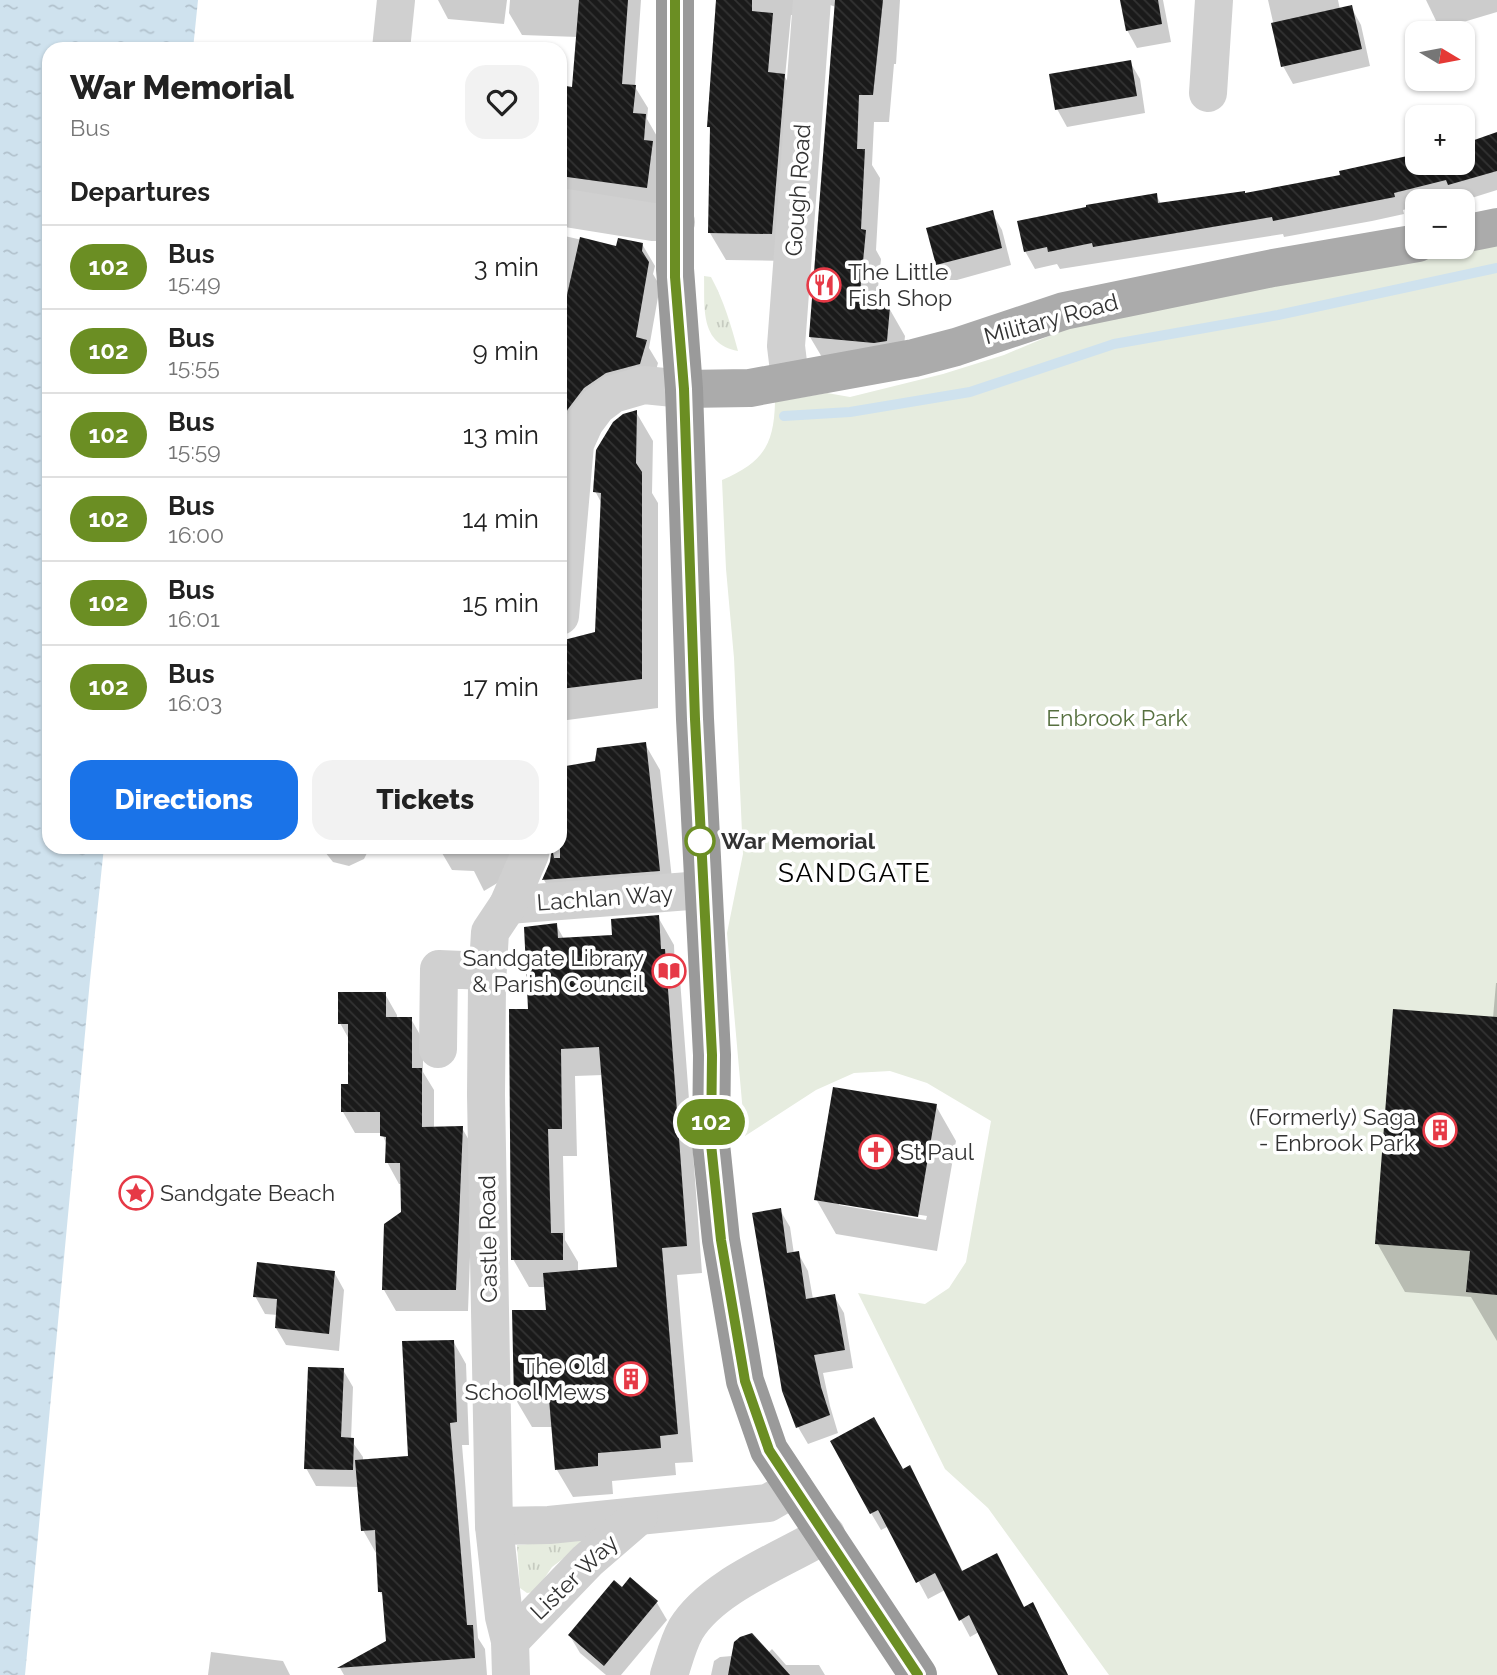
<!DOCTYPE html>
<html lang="en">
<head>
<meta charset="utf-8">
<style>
  body { margin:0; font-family:Raleway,sans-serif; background:#f2f2f2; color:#222; height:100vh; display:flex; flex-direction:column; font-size:26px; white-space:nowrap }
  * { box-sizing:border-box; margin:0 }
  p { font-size:23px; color:#767676 }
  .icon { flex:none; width:38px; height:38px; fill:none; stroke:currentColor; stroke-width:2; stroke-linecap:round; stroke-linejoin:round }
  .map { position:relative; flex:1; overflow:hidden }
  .panel { position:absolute; left:42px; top:42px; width:525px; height:812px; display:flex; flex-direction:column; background:#fff; border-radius:21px; box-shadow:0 2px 5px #0004 }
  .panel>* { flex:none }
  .badge { padding:0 14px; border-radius:23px; font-size:24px; line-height:46px }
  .needle { width:46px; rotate:100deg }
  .fabs { position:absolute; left:1405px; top:21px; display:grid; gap:14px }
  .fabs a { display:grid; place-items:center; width:70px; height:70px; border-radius:14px; background:#fff; box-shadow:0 2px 5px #0004; font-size:35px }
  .map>.badge { position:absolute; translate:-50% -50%; box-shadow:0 0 0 4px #fff }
  h2 { padding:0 28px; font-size:26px; line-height:63px }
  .round { display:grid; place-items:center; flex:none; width:74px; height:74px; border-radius:21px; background:#f2f2f2 }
  .head { display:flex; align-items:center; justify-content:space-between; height:119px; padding:0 28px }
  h1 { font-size:33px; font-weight:800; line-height:52px }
  .button { display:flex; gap:14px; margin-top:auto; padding:14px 28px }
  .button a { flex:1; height:80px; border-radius:21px; background:#1a73e8; color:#fff; font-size:28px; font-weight:800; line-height:80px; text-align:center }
  .button a+a { background:#f2f2f2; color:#222 }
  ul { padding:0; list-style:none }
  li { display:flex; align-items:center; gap:21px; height:84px; padding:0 28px; border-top:2px solid #e0e0e0 }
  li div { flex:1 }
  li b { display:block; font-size:26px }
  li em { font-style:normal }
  li .badge { min-width:77px; font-weight:700; text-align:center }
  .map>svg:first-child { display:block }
  .grass { fill:url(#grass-tufts) }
  .park { fill:#e6ecdf }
  .water { fill:url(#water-ripples) }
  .shadow { fill:#0003; fill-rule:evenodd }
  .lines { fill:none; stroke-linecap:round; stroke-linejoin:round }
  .stream { stroke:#cfe2ee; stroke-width:10 }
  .building { fill:url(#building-back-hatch) }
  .minor { stroke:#d0d0d0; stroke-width:38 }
  .major { stroke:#ababab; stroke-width:38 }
  .highway { stroke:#9a9a9a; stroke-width:38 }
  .line-casing { stroke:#fff; stroke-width:16 }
  .line { stroke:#6b8e23; stroke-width:10 }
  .stop-dot { fill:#fff; stroke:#6b8e23; stroke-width:3.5 }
  .labels { text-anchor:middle; stroke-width:7; stroke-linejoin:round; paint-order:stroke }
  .street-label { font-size:23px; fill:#333; stroke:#fff }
  .poi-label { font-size:23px; fill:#333; stroke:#fff; text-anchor:start }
  .park-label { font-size:23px; fill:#56703f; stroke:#fff }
  .stop-label { font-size:23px; font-weight:bold; fill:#333; stroke:#fff; text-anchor:start }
  .quarter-label { font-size:26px; letter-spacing:2px; fill:#000; stroke:#fff }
</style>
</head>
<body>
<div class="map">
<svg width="1497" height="1675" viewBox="0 0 1497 1675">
  <defs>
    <pattern id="grass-tufts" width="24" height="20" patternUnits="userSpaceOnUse" patternTransform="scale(1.75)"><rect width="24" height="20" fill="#e6ecdf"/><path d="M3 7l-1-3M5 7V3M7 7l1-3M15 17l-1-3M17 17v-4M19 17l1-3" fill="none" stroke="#c6cbc0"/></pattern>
    <pattern id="water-ripples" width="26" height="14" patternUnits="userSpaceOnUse" patternTransform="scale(1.75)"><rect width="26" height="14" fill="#cfe2ee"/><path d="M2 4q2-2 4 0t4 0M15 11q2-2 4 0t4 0" fill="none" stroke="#b2c2cd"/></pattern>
    <pattern id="building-back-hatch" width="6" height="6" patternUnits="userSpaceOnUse" patternTransform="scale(1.75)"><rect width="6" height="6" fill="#1a1a1a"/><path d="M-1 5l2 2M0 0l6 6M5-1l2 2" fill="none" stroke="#333"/></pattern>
  </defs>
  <rect width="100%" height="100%" fill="#fff"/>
  <g class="grass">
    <path d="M 704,276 L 711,277 C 724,301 731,325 738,351 C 699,344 705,306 704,276 Z"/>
    <path d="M 583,1539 L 580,1546 L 552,1567 L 535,1592 L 527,1593 L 520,1588 L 517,1545 Z"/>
  </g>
  <path class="park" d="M 1497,242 L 1497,1675 L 1109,1675 L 988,1508 L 945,1469 L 858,1293 L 925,1304 L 949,1288 L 966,1262 L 991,1121 L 927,1083 L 890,1071 L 854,1073 L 816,1090 L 745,1136 L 727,933 L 743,854 L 734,658 L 726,569 L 722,480 C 762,463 774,446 775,402 L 827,393 L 850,397 L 943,374 L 1004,355 L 1068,328 L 1125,312 Z"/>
  <path class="water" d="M 0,0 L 198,0 L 193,49 L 49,49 L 49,847 L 104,847 L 90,980 L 25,1675 L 0,1675 Z"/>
  <g class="shadow">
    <path d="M 438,0 L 507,0 L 504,24 L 448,19 Z"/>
    <path d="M 510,0 L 641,0 L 635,87 L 648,108 L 647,119 L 658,138 L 659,209 L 560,196 L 560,87 L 574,89 L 578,37 L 522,35 L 509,13 Z"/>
    <path d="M 718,0 L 900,0 L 896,64 L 894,64 L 889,122 L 874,122 L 872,165 L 880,178 L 876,250 L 881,259 L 876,307 L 889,308 L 905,336 L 902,368 L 826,364 L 810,337 L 836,7 L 830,5 L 809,17 L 791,15 L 785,77 L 799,103 L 788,261 L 726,260 L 710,233 L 711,131 L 709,127 Z"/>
    <path d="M 1122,0 L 1163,0 L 1171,42 L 1137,48 L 1127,30 Z"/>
    <path d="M 1268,0 L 1338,0 L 1340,10 L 1351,7 L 1361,25 L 1370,66 L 1293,84 L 1283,66 Z"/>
    <path d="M 1426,0 L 1497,0 L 1497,12 L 1440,29 Z"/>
    <path d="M 1130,62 L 1140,79 L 1145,113 L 1067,127 L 1057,109 Z"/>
    <path d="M 1497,134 L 1497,190 L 1462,201 L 1459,201 L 1456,197 L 1439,201 L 1418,201 L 1418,206 L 1403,210 L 1404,214 L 1372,221 L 1284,237 L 1283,234 L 1060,269 L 1057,264 L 1035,269 L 1025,251 L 1156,195 L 1161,204 L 1245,195 L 1418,163 L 1463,163 L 1463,144 Z"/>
    <path d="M 992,213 L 1002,230 L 1011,265 L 957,280 L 947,280 L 937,262 Z"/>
    <path d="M 560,235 L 618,248 L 642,244 L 655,266 L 653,274 L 660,286 L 649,348 L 658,363 L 652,385 L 560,433 Z"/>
    <path d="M 636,412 L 653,441 L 652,493 L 658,503 L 658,708 L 560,721 L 560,642 L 597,634 L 602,504 L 595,491 Z"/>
    <path d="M 645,744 L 660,770 L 674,897 L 559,906 L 544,880 L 554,847 L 560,847 L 560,769 L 597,762 Z"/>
    <path d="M 321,847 L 370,847 L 364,859 L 349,866 L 333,862 Z"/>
    <path d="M 442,847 L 511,847 L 514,873 L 484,891 L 474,871 L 452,870 L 442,853 Z"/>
    <path d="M 658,917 L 674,945 L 675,971 L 680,979 L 702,1273 L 677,1275 L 693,1462 L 675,1463 L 676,1475 L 612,1481 L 613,1494 L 573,1497 L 557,1470 L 553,1427 L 532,1427 L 516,1400 L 548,1311 L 546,1287 L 529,1287 L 513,1259 L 530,1010 L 556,925 L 564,939 L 614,937 ZM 603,1075 L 619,1269 L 578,1272 L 578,1262 L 565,1240 L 563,1156 L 577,1156 L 575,1076 Z"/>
    <path d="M 1496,983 L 1497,983 L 1497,1341 L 1471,1297 L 1405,1292 L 1377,1243 L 1493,1018 Z"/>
    <path d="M 385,994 L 397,1015 L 397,1019 L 411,1019 L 423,1040 L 423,1072 L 434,1090 L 434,1128 L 462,1128 L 474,1149 L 468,1311 L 396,1311 L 384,1290 L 403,1213 L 402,1184 L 399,1184 L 387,1162 L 387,1146 L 382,1133 L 355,1133 L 343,1112 L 350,1086 L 350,1041 L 340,1023 Z"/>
    <path d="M 936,1106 L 956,1141 L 937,1251 L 836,1234 L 816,1199 ZM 839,1202 L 927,1216 L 926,1220 L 839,1205 Z"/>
    <path d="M 780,1210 L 790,1227 L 794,1254 L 798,1253 L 808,1271 L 813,1299 L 834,1296 L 844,1313 L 853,1368 L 823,1373 L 830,1406 L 838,1433 L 808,1444 L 798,1427 Z"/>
    <path d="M 334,1272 L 344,1290 L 339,1351 L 286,1345 L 276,1328 L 278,1315 L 265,1314 L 255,1296 Z"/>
    <path d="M 453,1341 L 466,1364 L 469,1445 L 462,1445 L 478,1638 L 485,1649 L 487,1675 L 344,1675 L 340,1668 L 387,1642 L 385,1599 L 380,1592 L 376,1553 L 363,1530 L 359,1487 L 316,1486 L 306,1468 L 343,1370 L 353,1387 L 351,1440 L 363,1457 L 363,1462 L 410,1458 Z"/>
    <path d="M 903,1471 L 920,1485 L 963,1572 L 1042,1622 L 1068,1675 L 1000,1675 L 979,1632 L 970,1637 L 945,1590 L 928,1599 L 889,1526 L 881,1530 L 871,1513 Z"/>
    <path d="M 630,1580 L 657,1603 L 667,1620 L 621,1675 L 606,1675 L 580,1653 L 570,1636 Z"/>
    <path d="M 772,1649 L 786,1665 L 819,1665 L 825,1675 L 711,1675 L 714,1661 L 720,1657 L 768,1653 Z"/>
    <path d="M 211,1652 L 283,1661 L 290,1675 L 208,1675 Z"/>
  </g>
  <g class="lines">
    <path class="stream" d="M 784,416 L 850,412 L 970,392 L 1114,344 L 1278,315 L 1497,268"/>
  </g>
  <g class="building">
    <path d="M 579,0 L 628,0 L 622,84 L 636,85 L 633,113 L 646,114 L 644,140 L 653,141 L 647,188 L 560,176 L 560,85 L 572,87 Z"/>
    <path d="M 716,0 L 752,0 L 752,11 L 773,13 L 768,72 L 785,74 L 772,234 L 708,233 L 710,127 L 707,127 Z"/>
    <path d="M 835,0 L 883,0 L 873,95 L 859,95 L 857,149 L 865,149 L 861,229 L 866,230 L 859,304 L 890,307 L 887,341 L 874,343 L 809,337 Z"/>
    <path d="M 1120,0 L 1158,0 L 1162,24 L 1126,31 Z"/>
    <path d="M 1352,5 L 1362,49 L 1281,67 L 1271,23 Z"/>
    <path d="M 1131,60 L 1137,96 L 1055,110 L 1049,74 Z"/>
    <path d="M 1497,132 L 1497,171 L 1448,185 L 1446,180 L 1394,193 L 1395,197 L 1273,221 L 1272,217 L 1093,247 L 1092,243 L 1048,252 L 1047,247 L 1024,252 L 1017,221 L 1086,207 L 1086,205 L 1157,193 L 1158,203 L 1245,191 L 1245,193 L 1340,175 L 1339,171 L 1412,155 L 1409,142 L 1418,140 L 1418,163 L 1463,163 L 1463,144 Z"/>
    <path d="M 993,210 L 1002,248 L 936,265 L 926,228 Z"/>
    <path d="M 580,237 L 616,246 L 618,238 L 643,243 L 642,251 L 649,262 L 636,337 L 647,340 L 640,364 L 606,373 L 584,388 L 568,409 L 560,424 L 560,326 Z"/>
    <path d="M 637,410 L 636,463 L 642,472 L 642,679 L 560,689 L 560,641 L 595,632 L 601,493 L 593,492 L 596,450 L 613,422 L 623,414 Z"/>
    <path d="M 646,742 L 660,871 L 542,880 L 550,862 L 552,847 L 554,858 L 560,858 L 560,767 L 595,761 L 597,748 Z"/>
    <path d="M 659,915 L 661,949 L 665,949 L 687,1246 L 662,1248 L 678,1434 L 660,1436 L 661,1448 L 598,1453 L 598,1466 L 555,1470 L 549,1399 L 514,1400 L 512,1310 L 546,1310 L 543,1273 L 617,1267 L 599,1047 L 561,1049 L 562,1129 L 548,1129 L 551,1233 L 563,1233 L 563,1260 L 511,1260 L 509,1009 L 528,1009 L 524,927 L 557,923 L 558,938 L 612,935 L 611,919 Z"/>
    <path d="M 338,992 L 386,992 L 386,1017 L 412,1017 L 412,1068 L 422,1068 L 422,1127 L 463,1126 L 456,1290 L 382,1290 L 384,1224 L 401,1212 L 400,1163 L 385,1163 L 386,1137 L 380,1136 L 380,1112 L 341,1112 L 341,1084 L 348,1084 L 348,1024 L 338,1024 Z"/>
    <path d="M 1393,1009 L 1497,1017 L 1497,1295 L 1466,1292 L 1470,1251 L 1375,1244 Z"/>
    <path d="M 833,1087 L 937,1104 L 918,1217 L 814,1200 Z"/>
    <path d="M 781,1208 L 787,1253 L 799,1251 L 806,1299 L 835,1294 L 845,1350 L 814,1355 L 821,1387 L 830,1415 L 796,1428 L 782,1391 L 752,1213 Z"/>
    <path d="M 257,1262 L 335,1271 L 329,1334 L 275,1328 L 277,1299 L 253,1297 Z"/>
    <path d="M 454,1340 L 457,1422 L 450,1423 L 467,1625 L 473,1625 L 475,1658 L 337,1668 L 386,1641 L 382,1592 L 378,1592 L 375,1530 L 361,1531 L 355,1460 L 408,1456 L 402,1341 Z"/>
    <path d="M 308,1367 L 344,1368 L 341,1437 L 354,1438 L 353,1470 L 304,1469 Z"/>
    <path d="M 874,1417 L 903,1469 L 910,1465 L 962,1571 L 997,1553 L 1024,1607 L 1033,1602 L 1068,1675 L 998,1675 L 969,1615 L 959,1621 L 935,1573 L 916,1583 L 878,1510 L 870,1514 L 830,1441 Z"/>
    <path d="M 630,1577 L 658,1601 L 604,1666 L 568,1635 L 614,1580 L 622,1587 Z"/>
    <path d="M 752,1633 L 790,1675 L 728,1675 L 734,1642 L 740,1637 Z"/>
  </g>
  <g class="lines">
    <g class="minor">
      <path d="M 391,49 L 396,0"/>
      <path d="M 1208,93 L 1214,0"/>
      <path d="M 560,207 L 653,222 L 676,222"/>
      <path d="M 790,379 L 786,346 L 812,0"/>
      <path d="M 560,616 L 575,444 L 585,422 L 597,406 L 613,394 L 644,385 L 684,389"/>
      <path d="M 508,905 L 702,890"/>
      <path d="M 438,1049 L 439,969 L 487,971"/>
      <path d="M 494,1526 L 549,1525 L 768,1503 L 794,1488"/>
      <path d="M 510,1641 L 587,1561 L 639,1516"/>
      <path d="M 511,1675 L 510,1641 L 504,1617 L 494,1526 L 486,1095 L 487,984 L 490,932 L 508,905 L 530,854 L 531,847"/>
      <path d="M 669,1675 C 674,1660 678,1643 686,1629 C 713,1585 783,1560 826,1534"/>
    </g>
    <g class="major">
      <path d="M 1463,234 L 1497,227"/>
      <path d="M 684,389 L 750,388 L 914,358 L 956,347 L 1064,311 L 1273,268 L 1418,243"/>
    </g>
    <path class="highway" d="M 675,0 L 675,269 L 684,389 L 695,719 L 712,1055 L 711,1144 L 721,1240 L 745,1381 L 769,1450 L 918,1675"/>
  </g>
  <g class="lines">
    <defs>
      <path id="line" d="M 675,0 L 675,277 L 684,389 L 695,719 L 712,1055 L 711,1144 L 721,1240 L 745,1381 L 769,1450 L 918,1675"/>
    </defs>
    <use href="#line" class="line-casing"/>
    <use href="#line" class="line"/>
  </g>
  <defs>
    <symbol id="restaurant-ring" viewBox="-11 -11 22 22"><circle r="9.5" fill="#fff" stroke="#e63946" stroke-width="1.5"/><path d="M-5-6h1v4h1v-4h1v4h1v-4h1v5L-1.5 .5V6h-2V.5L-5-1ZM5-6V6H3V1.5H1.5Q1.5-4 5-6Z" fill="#e63946"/></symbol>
    <symbol id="library-ring" viewBox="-11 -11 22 22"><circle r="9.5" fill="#fff" stroke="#e63946" stroke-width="1.5"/><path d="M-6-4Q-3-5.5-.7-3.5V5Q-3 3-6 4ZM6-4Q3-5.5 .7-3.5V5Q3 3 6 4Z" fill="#e63946"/></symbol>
    <symbol id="building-ring" viewBox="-11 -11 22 22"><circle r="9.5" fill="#fff" stroke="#e63946" stroke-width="1.5"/><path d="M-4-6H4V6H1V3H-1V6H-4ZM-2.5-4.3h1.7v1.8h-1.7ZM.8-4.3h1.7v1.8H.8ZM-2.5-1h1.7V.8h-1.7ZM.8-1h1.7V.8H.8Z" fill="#e63946"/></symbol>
    <symbol id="church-ring" viewBox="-11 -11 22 22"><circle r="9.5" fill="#fff" stroke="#e63946" stroke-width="1.5"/><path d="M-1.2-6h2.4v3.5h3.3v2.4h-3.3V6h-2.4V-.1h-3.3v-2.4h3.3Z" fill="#e63946"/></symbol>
    <symbol id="sight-ring" viewBox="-11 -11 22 22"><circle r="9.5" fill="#fff" stroke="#e63946" stroke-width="1.5"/><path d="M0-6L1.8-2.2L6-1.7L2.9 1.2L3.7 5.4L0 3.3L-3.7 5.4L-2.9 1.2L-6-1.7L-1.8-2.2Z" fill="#e63946"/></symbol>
  </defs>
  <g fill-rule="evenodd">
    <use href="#restaurant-ring" x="805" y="266" width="38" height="38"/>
    <use href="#library-ring" x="650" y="952" width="38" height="38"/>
    <use href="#building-ring" x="1421" y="1111" width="38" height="38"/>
    <use href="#church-ring" x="857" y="1133" width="38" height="38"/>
    <use href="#sight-ring" x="117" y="1174" width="38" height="38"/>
    <use href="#building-ring" x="612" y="1360" width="38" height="38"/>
  </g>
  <circle class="stop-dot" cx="700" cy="841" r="14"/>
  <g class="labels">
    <g class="street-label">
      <text transform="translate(798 190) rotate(-86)" y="8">Gough Road</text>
      <text transform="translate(1051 319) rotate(-15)" y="8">Military Road</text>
      <text transform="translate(605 898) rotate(-4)" y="8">Lachlan Way</text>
      <text transform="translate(488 1239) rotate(-91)" y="8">Castle Road</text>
      <text transform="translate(574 1577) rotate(-44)" y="8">Lister Way</text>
    </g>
    <g class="poi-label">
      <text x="848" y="280">The Little<tspan x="848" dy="26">Fish Shop</tspan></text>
      <text x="644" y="966" text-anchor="end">Sandgate Library<tspan x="644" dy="26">&amp; Parish Council</tspan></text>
      <text x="1416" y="1125" text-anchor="end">(Formerly) Saga<tspan x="1416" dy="26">- Enbrook Park</tspan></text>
      <text x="900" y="1160">St Paul</text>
      <text x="160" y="1201">Sandgate Beach</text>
      <text x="606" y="1374" text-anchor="end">The Old<tspan x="606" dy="26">School Mews</tspan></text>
    </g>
    <g class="park-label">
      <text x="1117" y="726">Enbrook Park</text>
    </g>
    <g class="stop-label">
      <text x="721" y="849">War Memorial</text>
    </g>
    <g class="quarter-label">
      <text x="855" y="882">SANDGATE</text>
    </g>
  </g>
</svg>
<div class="fabs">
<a><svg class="needle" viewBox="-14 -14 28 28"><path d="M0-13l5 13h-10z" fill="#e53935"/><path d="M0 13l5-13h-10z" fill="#767676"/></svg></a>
<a>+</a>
<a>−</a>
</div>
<b class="badge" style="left:711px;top:1122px;background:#6b8e23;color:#fff">102</b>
<section class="panel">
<div class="head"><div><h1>War Memorial</h1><p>Bus</p></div><a class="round"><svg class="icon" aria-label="heart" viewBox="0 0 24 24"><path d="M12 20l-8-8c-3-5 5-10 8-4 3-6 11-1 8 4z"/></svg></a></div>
<h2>Departures</h2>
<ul>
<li><span class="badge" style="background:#6b8e23;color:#fff">102</span><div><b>Bus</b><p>15:49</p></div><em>3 min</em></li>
<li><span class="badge" style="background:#6b8e23;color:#fff">102</span><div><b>Bus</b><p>15:55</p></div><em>9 min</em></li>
<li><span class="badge" style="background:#6b8e23;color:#fff">102</span><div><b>Bus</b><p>15:59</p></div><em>13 min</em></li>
<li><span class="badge" style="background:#6b8e23;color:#fff">102</span><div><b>Bus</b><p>16:00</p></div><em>14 min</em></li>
<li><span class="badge" style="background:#6b8e23;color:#fff">102</span><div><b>Bus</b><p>16:01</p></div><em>15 min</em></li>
<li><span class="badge" style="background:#6b8e23;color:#fff">102</span><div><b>Bus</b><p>16:03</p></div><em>17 min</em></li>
</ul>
<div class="button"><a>Directions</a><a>Tickets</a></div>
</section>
</div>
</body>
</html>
